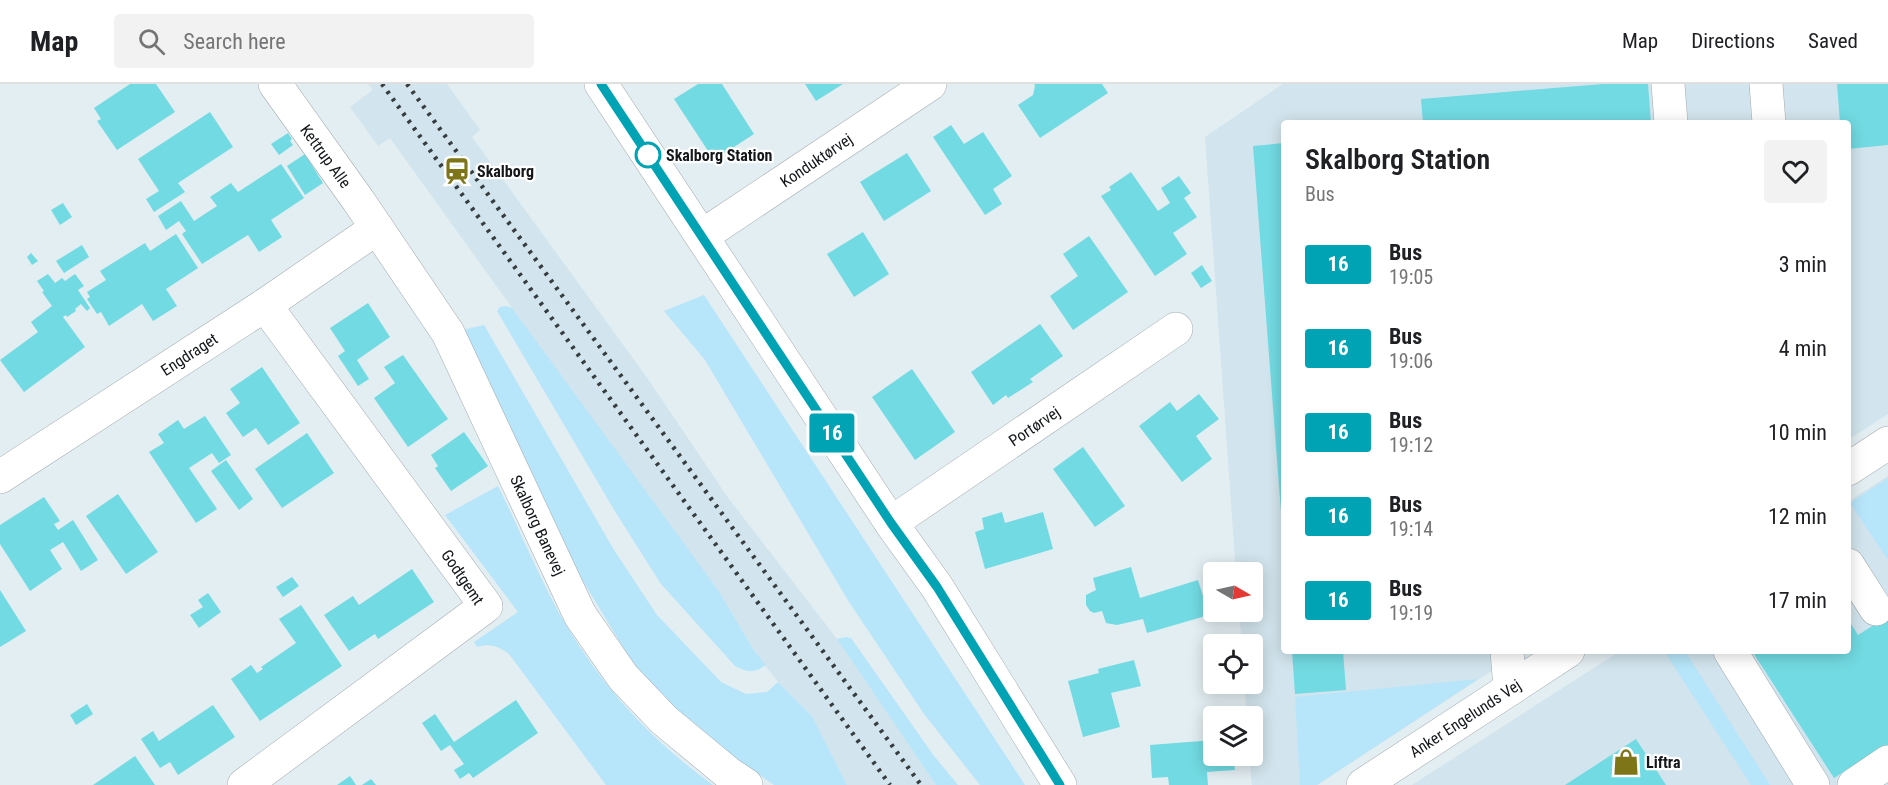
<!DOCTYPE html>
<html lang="en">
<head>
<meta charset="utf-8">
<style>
  body { margin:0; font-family:"Roboto Condensed",sans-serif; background:#f2f2f2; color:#202124; height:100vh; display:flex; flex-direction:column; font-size:22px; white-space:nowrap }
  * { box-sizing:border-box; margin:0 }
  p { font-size:20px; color:#757577 }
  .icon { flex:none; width:33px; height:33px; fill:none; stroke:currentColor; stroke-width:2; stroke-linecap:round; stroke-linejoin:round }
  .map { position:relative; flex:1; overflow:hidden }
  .panel { position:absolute; left:1281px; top:36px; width:570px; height:534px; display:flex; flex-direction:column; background:#fff; border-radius:6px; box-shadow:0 3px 15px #0003 }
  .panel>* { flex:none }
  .badge { padding:0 12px; border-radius:4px; font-size:21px; line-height:39px }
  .needle { width:39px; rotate:99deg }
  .controls { position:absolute; left:1203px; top:478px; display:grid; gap:12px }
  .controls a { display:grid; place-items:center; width:60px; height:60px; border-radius:6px; background:#fff; box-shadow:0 3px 15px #0003; font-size:30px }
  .map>.badge { position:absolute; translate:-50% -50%; box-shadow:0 0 0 3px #fff }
  .round { display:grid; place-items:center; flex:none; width:63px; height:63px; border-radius:6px; background:#f2f2f2 }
  .summary { display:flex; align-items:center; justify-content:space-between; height:102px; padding:0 24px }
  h1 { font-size:28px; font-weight:600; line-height:45px }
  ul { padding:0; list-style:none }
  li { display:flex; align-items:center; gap:18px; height:84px; padding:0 24px }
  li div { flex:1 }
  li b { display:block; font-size:22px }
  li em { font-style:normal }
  li .badge { min-width:66px; font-weight:700; text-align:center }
  header { display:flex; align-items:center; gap:36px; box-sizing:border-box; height:84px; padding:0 30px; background:#fff; border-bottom:2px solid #e0e0e0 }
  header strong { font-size:28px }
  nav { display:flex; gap:33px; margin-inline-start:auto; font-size:21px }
  .search { width:420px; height:54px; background:#f2f2f2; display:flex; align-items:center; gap:15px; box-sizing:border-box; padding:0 21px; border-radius:6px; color:#757577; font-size:22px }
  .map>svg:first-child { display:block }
  .built { fill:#d2e4ed }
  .green { fill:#b7e5f9 }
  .building { fill:#72dae2 }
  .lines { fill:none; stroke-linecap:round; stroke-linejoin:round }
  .minor-casing { stroke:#a1aaaf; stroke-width:34 }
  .minor { stroke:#fff; stroke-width:33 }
  .rail { stroke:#373d3f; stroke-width:4.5; stroke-dasharray:3 6; stroke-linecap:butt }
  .line-casing { stroke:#fff; stroke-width:14 }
  .line { stroke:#00a3b4; stroke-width:9 }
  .stop-dot { fill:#fff; stroke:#00a3b4; stroke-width:3 }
  .labels { text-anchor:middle; stroke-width:4.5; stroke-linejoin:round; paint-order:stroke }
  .stop-label { font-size:16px; font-weight:bold; fill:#131719; stroke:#fff; text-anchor:start }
  .street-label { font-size:16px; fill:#131719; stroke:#fff }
  .poi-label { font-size:16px; font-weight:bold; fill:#131719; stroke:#fff; text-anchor:start }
</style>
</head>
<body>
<header>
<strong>Map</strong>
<div class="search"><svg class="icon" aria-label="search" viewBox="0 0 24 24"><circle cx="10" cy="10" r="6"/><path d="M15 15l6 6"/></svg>Search here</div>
<nav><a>Map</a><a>Directions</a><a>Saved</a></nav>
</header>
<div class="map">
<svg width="1888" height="701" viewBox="0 0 1888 701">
  <rect width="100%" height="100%" fill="#e3eef2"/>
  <g class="built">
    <path d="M 368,0 L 447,0 L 480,46 L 472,53 L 648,295 L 729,415 L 837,555 L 936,701 L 847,701 L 812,632 L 778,598 L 755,568 L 718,506 L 592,335 L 390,54 L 378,62 L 350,23 L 373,6 Z"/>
    <path d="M 1283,0 L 1888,0 L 1888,330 L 1848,356 L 1848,39 L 1284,39 L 1284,567 L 1522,567 L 1317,701 L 1252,701 L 1249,672 L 1252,672 L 1252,633 L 1247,633 L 1244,600 L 1252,600 L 1252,561 L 1242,561 L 1239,528 L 1252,528 L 1252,489 L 1236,489 L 1205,53 Z"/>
    <path d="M 1888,392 L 1888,701 L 1412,701 L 1620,567 L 1848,567 L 1848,420 L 1855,413 Z"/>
  </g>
  <g class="green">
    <path d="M 704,211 L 1025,701 L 980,701 L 924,630 L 849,518 L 705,276 L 664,227 Z"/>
    <path d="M 506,222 L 512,224 L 718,506 L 755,568 L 766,581 C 754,589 748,589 735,582 L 661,500 L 616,429 L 497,227 L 500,223 Z"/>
    <path d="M 484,241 L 614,466 L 657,531 L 721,598 L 746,610 L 767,608 L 778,598 L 812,632 L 847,701 L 774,701 L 732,672 L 678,631 L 638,588 L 569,474 L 462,246 Z"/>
    <path d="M 1888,394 L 1888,476 L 1850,419 Z"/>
    <path d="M 498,402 C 521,448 540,497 566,541 C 604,605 653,658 713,701 L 606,701 L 509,570 C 498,562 490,559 477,563 L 474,558 L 518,528 L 445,431 Z"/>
    <path d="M 846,553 L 851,554 L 934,672 L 958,701 L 936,701 L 837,555 Z"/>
    <path d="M 1664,567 L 1685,567 L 1770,701 L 1751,701 Z"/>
    <path d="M 1478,595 L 1317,701 L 1300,701 L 1295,613 Z"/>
  </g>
  <g class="building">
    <path d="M 130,0 L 156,0 L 175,28 L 117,66 L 97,37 L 101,35 L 94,24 Z"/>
    <path d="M 698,0 L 722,0 L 754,50 L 714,76 L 674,15 Z"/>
    <path d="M 805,0 L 843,0 L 816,17 Z"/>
    <path d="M 1034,0 L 1102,0 L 1108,9 L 1040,54 L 1018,21 L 1033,11 L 1035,2 Z"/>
    <path d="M 1603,0 L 1648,0 L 1651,39 L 1423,39 L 1421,15 Z"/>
    <path d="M 1837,0 L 1888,0 L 1888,61 L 1848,65 L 1848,39 L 1840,39 Z"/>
    <path d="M 210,28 L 233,63 L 178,99 L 185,108 L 154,128 L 146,115 L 159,107 L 138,75 Z"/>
    <path d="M 951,41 L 964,60 L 983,48 L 1012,92 L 993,105 L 1002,120 L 985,131 L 933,53 Z"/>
    <path d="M 288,49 L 292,55 L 290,57 L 293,61 L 279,71 L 271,60 Z"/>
    <path d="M 1284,59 L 1284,441 L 1282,441 L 1253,62 Z"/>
    <path d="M 907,69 L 931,107 L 884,137 L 860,98 Z"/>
    <path d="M 305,70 L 323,99 L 305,111 L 287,82 Z"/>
    <path d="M 281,80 L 304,114 L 271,136 L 282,153 L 259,168 L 248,151 L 202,180 L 182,150 L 186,147 L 179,137 L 166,146 L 158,132 L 181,117 L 194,137 L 217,122 L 210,113 L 231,99 L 238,108 Z"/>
    <path d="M 1131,88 L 1158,127 L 1170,119 L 1161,104 L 1179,92 L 1191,109 L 1184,114 L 1197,133 L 1173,149 L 1187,170 L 1155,192 L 1101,112 L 1111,106 L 1109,103 Z"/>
    <path d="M 63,119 L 72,133 L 60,141 L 51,126 Z"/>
    <path d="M 863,148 L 889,190 L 854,213 L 827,170 Z"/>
    <path d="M 176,150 L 198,184 L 166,205 L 177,222 L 153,237 L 142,220 L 109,242 L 101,228 L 97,230 L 87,215 L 90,213 L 87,208 L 106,196 L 100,187 L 145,159 L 150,167 Z"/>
    <path d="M 1089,152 L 1128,208 L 1073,246 L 1050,212 L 1078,192 L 1063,170 Z"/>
    <path d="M 82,161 L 89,173 L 64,189 L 56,177 Z"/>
    <path d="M 31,169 L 38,177 L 32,181 L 27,173 Z"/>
    <path d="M 1202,181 L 1212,197 L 1201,204 L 1191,189 Z"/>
    <path d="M 48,190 L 55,199 L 62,194 L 65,197 L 75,190 L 84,202 L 78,206 L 90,224 L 87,227 L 81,220 L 75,225 L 76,227 L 67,233 L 66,231 L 63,233 L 85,263 L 24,308 L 0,276 L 38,248 L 31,238 L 52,222 L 42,208 L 44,207 L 37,197 Z"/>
    <path d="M 368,219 L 390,253 L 357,276 L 369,295 L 358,302 L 338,272 L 345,267 L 330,244 Z"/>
    <path d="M 1040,240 L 1063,272 L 1030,295 L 1033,298 L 1008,314 L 1006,311 L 993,321 L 971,288 Z"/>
    <path d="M 403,271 L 448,335 L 408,363 L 374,314 L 395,299 L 384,283 Z"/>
    <path d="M 262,283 L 300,339 L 268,361 L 256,344 L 243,353 L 226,329 L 240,319 L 230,305 Z"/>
    <path d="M 912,285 L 955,348 L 915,376 L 872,313 Z"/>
    <path d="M 1199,310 L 1219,335 L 1196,352 L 1212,375 L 1182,398 L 1139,342 L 1170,318 L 1177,327 Z"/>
    <path d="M 205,332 L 231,371 L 219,379 L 212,369 L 189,384 L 217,425 L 196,439 L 149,368 L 164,359 L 158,350 L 178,336 L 184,345 Z"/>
    <path d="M 464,348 L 488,382 L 451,407 L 435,384 L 438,382 L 431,371 Z"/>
    <path d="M 307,349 L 334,389 L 282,424 L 255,385 Z"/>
    <path d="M 1083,363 L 1125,422 L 1095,443 L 1053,385 Z"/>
    <path d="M 226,376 L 253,415 L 239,426 L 211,387 Z"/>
    <path d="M 118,410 L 158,468 L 126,490 L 86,432 Z"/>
    <path d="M 44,413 L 60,437 L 54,440 L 58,446 L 73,436 L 98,476 L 81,487 L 63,458 L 50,466 L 62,485 L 30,507 L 0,460 L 0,441 Z"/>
    <path d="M 1002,428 L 1005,439 L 1043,428 L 1053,465 L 985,485 L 975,448 L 984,445 L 982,434 Z"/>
    <path d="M 1131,483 L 1140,514 L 1198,496 L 1209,531 L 1147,549 L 1143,535 L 1117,541 L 1106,539 L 1102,527 L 1094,529 L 1090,527 L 1086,521 L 1086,511 L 1096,506 L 1093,494 Z"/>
    <path d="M 412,485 L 434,518 L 378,555 L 375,550 L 349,567 L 324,531 L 353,512 L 359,521 Z"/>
    <path d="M 292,493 L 299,502 L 283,513 L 276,503 Z"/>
    <path d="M 0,506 L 26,547 L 0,563 Z"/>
    <path d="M 208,509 L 221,528 L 199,544 L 190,531 L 203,523 L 198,516 Z"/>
    <path d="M 301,521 L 342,582 L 260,637 L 231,595 L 251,581 L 257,589 L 263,585 L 261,583 L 296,559 L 279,535 Z"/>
    <path d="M 1888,532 L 1888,669 L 1884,662 L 1834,694 L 1752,567 L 1848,567 L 1848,535 L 1858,551 Z"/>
    <path d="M 1292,567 L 1343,567 L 1346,606 L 1295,610 Z"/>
    <path d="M 1134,576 L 1141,602 L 1111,609 L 1120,643 L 1083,653 L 1068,597 L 1099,589 L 1098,585 Z"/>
    <path d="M 516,616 L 538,649 L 473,694 L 469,689 L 460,695 L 454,686 L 464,680 L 450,661 L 441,667 L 422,639 L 435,630 L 454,658 Z"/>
    <path d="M 87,620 L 93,630 L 76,641 L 70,631 Z"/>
    <path d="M 213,621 L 235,653 L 178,691 L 170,678 L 160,684 L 141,655 L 153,647 L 159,657 Z"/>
    <path d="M 1636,655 L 1666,701 L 1565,701 Z"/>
    <path d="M 1214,656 L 1214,672 L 1233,672 L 1235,686 L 1207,688 L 1208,701 L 1169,701 L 1168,693 L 1152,694 L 1150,661 Z"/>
    <path d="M 135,672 L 155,701 L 93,701 Z"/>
    <path d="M 350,692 L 356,701 L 337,701 Z"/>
    <path d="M 371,695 L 376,701 L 362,701 Z"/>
  </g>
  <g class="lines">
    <defs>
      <g id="minor">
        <path d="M 275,0 L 358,116 L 448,249 L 580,531 L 623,593 L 664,636 L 728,689 L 746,701"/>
        <path d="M 601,0 L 891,439 L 937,503 L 1060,701"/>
        <path d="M 1668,0 L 1671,39"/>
        <path d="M 1766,0 L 1769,39"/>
        <path d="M 702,152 L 930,0"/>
        <path d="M 1848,385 L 1888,359"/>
        <path d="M 0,393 L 265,221 L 377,144"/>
        <path d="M 891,439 L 1176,245"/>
        <path d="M 1848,481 L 1876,525"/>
        <path d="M 1507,567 L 1510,605"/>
        <path d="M 1730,567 L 1813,701"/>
        <path d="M 244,701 L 486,522 L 265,221"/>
        <path d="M 1363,701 L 1568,567"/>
        <path d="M 1854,701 L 1888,678"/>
      </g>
    </defs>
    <use href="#minor" class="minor-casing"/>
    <use href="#minor" class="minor"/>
    <g class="rail">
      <path d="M 382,0 L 890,701"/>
      <path d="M 407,0 L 921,701"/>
    </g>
  </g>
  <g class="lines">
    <defs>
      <path id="line" d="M 601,0 L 891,439 L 937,503 L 1060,701"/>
    </defs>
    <use href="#line" class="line-casing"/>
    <use href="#line" class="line"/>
  </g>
  <defs>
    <symbol id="station-bare" viewBox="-9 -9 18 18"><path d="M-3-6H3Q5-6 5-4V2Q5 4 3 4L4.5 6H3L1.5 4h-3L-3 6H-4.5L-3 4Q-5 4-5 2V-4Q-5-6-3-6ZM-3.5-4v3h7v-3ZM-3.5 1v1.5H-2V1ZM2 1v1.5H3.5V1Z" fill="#7e7519" stroke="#fff" stroke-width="2.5" paint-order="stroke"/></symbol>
    <symbol id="shop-bare" viewBox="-9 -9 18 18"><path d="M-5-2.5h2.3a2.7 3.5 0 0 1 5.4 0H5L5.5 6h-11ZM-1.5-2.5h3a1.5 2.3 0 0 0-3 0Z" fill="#7e7519" stroke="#fff" stroke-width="2.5" paint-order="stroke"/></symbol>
  </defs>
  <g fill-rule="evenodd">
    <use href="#station-bare" x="438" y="68" width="38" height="38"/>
    <use href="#shop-bare" x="1607" y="659" width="38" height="38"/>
  </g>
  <circle class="stop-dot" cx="648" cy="71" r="12"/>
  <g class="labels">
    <g class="stop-label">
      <text x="666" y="77">Skalborg Station</text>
    </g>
    <g class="street-label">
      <text transform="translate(326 72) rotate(54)" y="6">Kettrup Alle</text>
      <text transform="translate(816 76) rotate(-34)" y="6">Konduktørvej</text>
      <text transform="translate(189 270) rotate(-33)" y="6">Engdraget</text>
      <text transform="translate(1034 342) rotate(-34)" y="6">Portørvej</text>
      <text transform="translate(538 441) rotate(65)" y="6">Skalborg Banevej</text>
      <text transform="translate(463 493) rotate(56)" y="6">Godtgemt</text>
      <text transform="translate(1465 634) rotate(-33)" y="6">Anker Engelunds Vej</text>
    </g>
    <g class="poi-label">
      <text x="477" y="93">Skalborg</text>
      <text x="1646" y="684">Liftra</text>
    </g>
  </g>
</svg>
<div class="controls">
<a><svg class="needle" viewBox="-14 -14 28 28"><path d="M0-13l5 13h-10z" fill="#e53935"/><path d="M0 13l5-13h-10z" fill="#757577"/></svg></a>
<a><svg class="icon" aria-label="locate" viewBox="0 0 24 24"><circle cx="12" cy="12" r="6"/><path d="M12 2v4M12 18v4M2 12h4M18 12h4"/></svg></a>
<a><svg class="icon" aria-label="layers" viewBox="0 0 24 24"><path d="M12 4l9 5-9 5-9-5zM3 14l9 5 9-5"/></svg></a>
</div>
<b class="badge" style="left:832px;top:349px;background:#00a3b4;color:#fff">16</b>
<section class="panel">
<div class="summary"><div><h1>Skalborg Station</h1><p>Bus</p></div><a class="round"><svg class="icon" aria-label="heart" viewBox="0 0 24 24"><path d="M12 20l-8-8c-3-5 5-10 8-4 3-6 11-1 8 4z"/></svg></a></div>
<ul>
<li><span class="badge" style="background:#00a3b4;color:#fff">16</span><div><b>Bus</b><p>19:05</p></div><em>3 min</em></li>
<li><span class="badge" style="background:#00a3b4;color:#fff">16</span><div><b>Bus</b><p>19:06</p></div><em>4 min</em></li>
<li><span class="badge" style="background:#00a3b4;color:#fff">16</span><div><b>Bus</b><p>19:12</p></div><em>10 min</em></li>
<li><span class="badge" style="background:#00a3b4;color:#fff">16</span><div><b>Bus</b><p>19:14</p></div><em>12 min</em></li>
<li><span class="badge" style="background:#00a3b4;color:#fff">16</span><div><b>Bus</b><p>19:19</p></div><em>17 min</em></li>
</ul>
</section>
</div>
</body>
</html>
